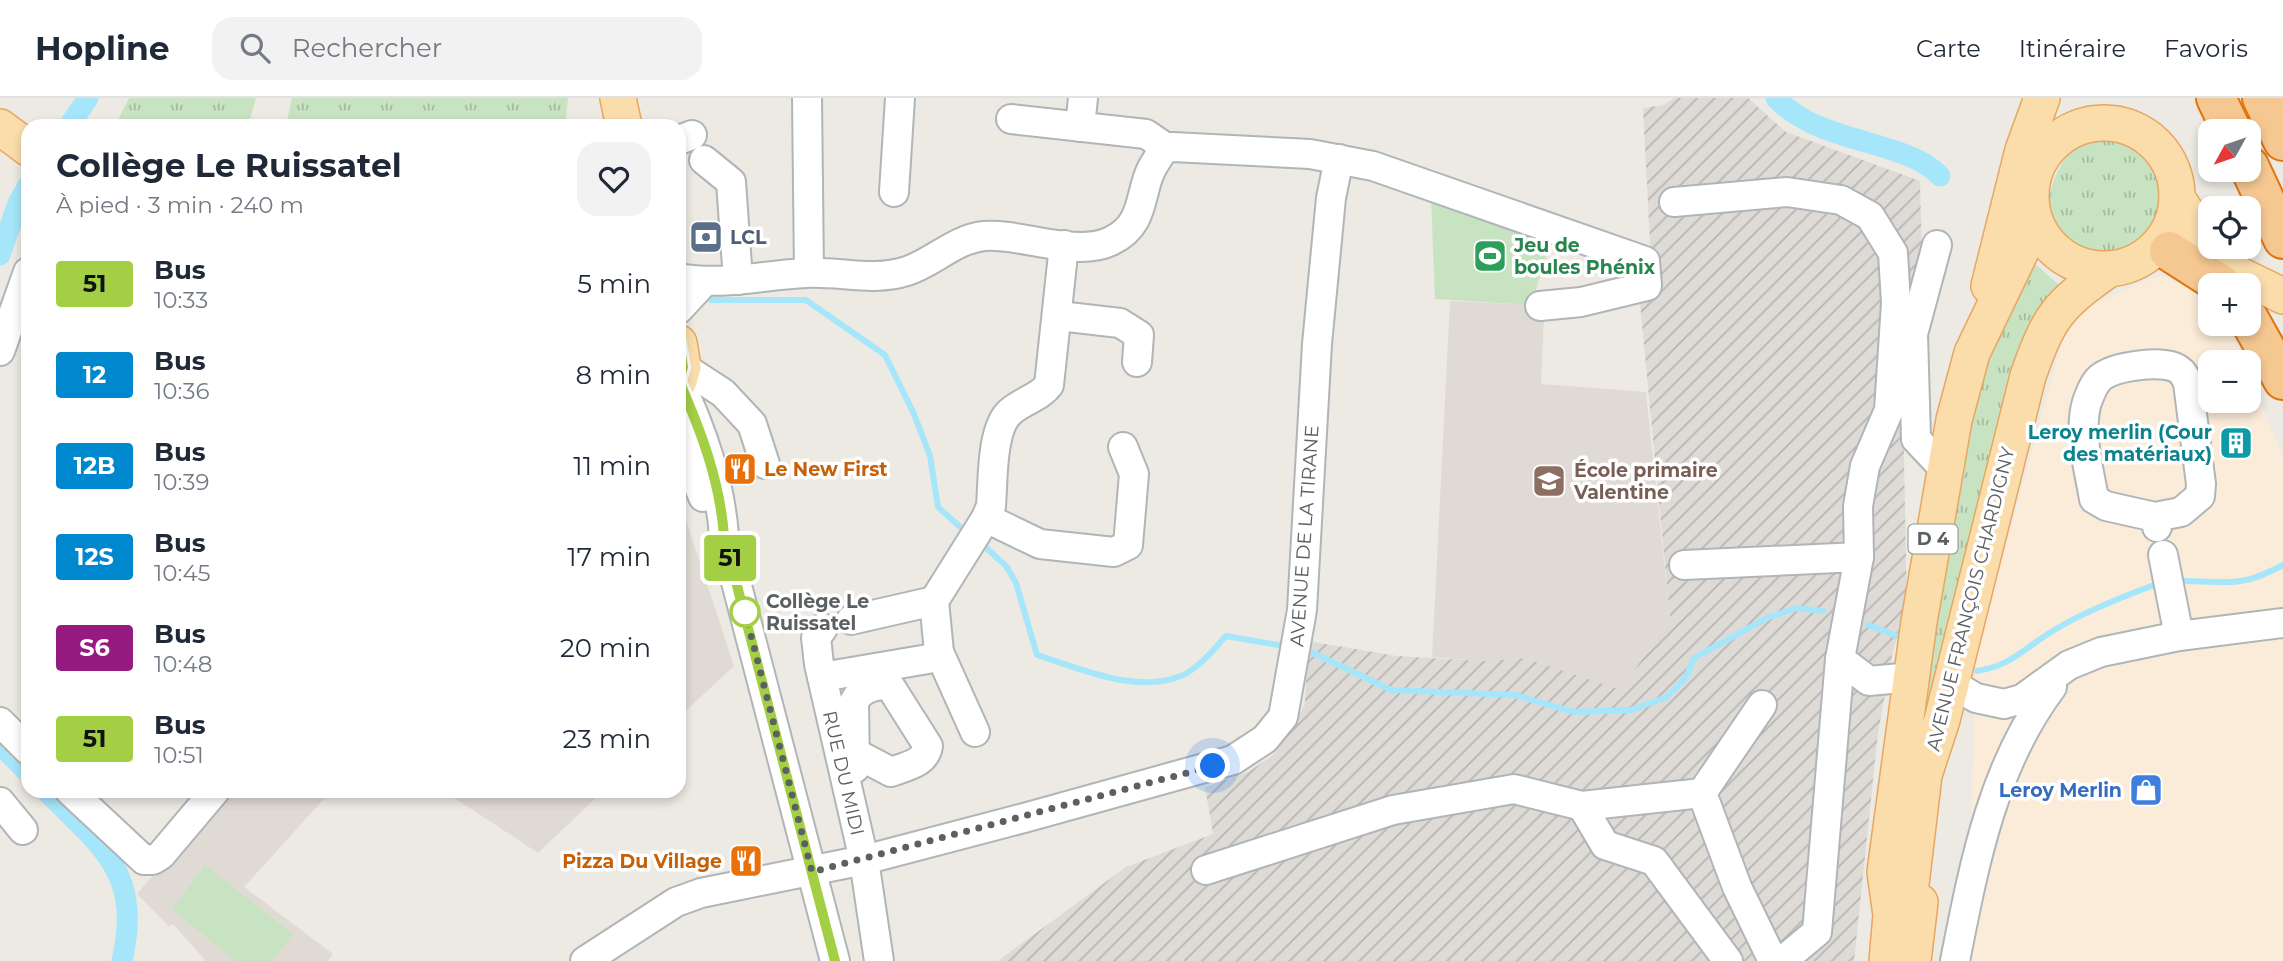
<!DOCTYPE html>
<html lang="fr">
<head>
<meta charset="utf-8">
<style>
  body { margin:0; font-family:Montserrat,sans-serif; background:#f2f2f3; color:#1f2937; height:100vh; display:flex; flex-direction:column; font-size:26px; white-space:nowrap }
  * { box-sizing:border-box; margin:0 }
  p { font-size:23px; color:#747a83 }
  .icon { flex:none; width:38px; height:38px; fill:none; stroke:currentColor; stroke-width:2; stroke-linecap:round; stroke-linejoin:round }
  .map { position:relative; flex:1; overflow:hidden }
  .drawer { position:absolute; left:21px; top:21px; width:665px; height:679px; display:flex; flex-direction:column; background:#fff; border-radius:21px; box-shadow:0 4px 10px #0003 }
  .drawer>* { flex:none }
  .badge { padding:0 14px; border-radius:5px; font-size:24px; line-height:46px }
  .needle { width:46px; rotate:230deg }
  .tools { position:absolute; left:2198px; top:21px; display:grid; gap:14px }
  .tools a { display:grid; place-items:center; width:63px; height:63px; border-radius:14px; background:#fff; box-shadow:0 4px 10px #0003; font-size:35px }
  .you { position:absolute; width:35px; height:35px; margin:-18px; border:5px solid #fff; border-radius:50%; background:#1a73e8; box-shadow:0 0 0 10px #1a73e833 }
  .map>.badge { position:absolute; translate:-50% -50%; box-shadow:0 0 0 4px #fff }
  .round { display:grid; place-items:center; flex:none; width:74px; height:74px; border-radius:21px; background:#f2f2f3 }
  .summary { display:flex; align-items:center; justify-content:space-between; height:119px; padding:0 35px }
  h1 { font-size:33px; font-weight:700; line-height:52px }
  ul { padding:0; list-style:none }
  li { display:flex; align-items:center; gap:21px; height:91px; padding:0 35px }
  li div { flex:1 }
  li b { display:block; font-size:26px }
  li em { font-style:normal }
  li .badge { min-width:77px; font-weight:700; text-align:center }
  header { display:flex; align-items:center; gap:42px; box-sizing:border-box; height:98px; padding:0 35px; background:#fff; border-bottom:2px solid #e0e1e3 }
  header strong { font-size:33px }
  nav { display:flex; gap:38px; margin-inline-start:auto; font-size:24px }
  .search { width:490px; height:63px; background:#f2f2f3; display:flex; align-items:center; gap:18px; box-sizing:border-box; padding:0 24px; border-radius:21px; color:#747a83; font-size:26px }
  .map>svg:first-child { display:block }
  .commercial { fill:#fbecd9 }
  .industrial { fill:url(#industrial-furrows) }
  .education { fill:#e0dad4 }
  .grass { fill:url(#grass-tufts) }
  .garden { fill:#c8e3c1 }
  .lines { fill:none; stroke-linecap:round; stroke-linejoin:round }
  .stream { stroke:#a6e6fa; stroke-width:6 }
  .canal { stroke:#a6e6fa; stroke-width:21 }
  .minor-casing { stroke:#b0b5b7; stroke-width:32 }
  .major-casing { stroke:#e8a660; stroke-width:38 }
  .highway-casing { stroke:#e2740e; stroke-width:42 }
  .minor { stroke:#fff; stroke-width:28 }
  .major { stroke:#faddab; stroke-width:35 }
  .highway { stroke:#f6c891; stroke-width:38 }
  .line-casing { stroke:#fff; stroke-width:16 }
  .line { stroke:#a2cf44; stroke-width:10 }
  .walk { stroke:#5b6063; stroke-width:7; stroke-dasharray:0 12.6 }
  .stop-dot { fill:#fff; stroke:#a2cf44; stroke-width:3.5 }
  .labels { text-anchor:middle; stroke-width:7; stroke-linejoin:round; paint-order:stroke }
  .shield { fill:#fff; stroke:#8c9092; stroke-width:2 }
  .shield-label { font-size:18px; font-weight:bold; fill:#5b6063 }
  .service-label { font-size:19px; font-weight:bold; fill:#4e5e75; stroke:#fff; text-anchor:start }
  .leisure-label { font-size:19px; font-weight:bold; fill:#27864d; stroke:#fff; text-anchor:start }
  .culture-label { font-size:19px; font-weight:bold; fill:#0d838f; stroke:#fff; text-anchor:end }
  .food-label { font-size:19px; font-weight:bold; fill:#c56008; stroke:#fff; text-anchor:start }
  .education-label { font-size:19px; font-weight:bold; fill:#785e54; stroke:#fff; text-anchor:start }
  .street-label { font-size:19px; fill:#5b6063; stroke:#fff }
  .stop-label { font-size:19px; font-weight:bold; fill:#5b6063; stroke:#fff; text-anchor:start }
  .shop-label { font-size:19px; font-weight:bold; fill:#366cbe; stroke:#fff; text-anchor:end }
</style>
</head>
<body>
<header>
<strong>Hopline</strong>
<div class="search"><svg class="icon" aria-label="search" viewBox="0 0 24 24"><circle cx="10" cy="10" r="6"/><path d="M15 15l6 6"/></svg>Rechercher</div>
<nav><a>Carte</a><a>Itinéraire</a><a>Favoris</a></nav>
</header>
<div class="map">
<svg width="2283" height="863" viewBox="0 0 2283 863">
  <defs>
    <pattern id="industrial-furrows" width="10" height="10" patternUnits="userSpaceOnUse" patternTransform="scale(1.75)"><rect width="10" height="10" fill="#dedbd7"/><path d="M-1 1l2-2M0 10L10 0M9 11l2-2" fill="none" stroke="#b7b5b2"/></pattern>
    <pattern id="grass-tufts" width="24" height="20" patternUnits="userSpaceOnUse" patternTransform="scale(1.75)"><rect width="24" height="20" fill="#c8e3c1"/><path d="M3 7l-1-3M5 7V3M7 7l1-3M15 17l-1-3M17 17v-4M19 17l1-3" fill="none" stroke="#a5bba0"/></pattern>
  </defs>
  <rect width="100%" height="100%" fill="#ede9e3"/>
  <path class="commercial" d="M 2161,177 L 2205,197 L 2210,203 L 2210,226 L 2227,226 L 2243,264 L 2210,264 L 2210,303 L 2249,303 L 2249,279 L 2283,358 L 2283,863 L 1949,863 L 1971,728 L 1976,556 L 2065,234 L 2089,207 Z"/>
  <path class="industrial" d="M 1674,0 L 1748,0 L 1786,34 L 1920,83 L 1922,163 L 1902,260 L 1907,513 L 1893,552 L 1878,635 L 1854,863 L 998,863 L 1126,769 L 1213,736 L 1205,689 L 1250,673 L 1274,656 L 1292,632 L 1305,605 L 1308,543 L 1397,558 L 1480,563 L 1525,560 L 1621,591 L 1670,520 L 1640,205 L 1653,202 L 1643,10 L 1664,7 Z"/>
  <g class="education">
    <path d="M 1450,203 L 1531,207 L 1530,218 L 1544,218 L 1541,286 L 1646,294 L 1670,520 L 1621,592 L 1525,560 L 1480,563 L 1432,559 Z"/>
    <path d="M 679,401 L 734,568 L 679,619 Z"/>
    <path d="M 225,693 L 331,693 L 244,789 L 333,856 L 328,863 L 206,863 L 173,826 L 169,828 L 137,796 Z"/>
    <path d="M 444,693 L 603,693 L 538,755 Z"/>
  </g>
  <g class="grass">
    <path d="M 129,0 L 256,0 L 248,28 L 115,28 Z"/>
    <path d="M 292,0 L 568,0 L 565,28 L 286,28 Z"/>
    <path d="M 2114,40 C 2124,46 2138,51 2146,59 C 2171,83 2163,136 2135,155 C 2109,172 2069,160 2056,133 C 2049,117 2047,100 2054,82 C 2068,47 2079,46 2114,40 Z"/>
    <path d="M 2032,163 L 2059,187 L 2040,216 L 1927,622 L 1922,621 L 1969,296 Z"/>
  </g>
  <g class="garden">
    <path d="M 1431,100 L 1552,141 L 1531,207 L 1435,201 Z"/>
    <path d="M 205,767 L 293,836 L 272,863 L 235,863 L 172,811 Z"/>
  </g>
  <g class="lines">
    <g class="stream">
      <path d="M 711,202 L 806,202 L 885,257 L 914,316 L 930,358 L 938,409 L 969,437"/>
      <path d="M 981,445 L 1007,469 L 1016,485 L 1037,557 C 1082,571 1134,596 1181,578 C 1198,571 1213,552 1226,538 L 1284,548"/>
      <path d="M 2182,483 C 2229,483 2238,491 2283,467"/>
      <path d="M 1868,527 L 1897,538"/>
      <path d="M 1313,555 L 1391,592 L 1515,597 L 1574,614 L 1631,612 L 1667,599 L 1686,579 L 1694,560 L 1769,519 L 1797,510 L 1823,513"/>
      <path d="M 1977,573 C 2010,568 2021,553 2048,536 C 2077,517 2124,498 2157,486"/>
    </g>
    <g class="canal">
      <path d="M 1776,0 C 1820,47 1905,41 1940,78"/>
      <path d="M 69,28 L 88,0"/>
      <path d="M 0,157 L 18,105 L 28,87"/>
      <path d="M 0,646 L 28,675"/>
      <path d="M 46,693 C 103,751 142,774 122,863"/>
    </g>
    <defs>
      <g id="minor">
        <path d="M 807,0 L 809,174"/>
        <path d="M 1011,21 L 1146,36 L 1165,49"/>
        <path d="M 1080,29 L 1083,0"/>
        <path d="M 679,42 L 692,37"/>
        <path d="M 704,62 L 731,84 L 738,182"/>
        <path d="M 894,94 L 900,0"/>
        <path d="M 1674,104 L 1787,94 L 1841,102 L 1870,118 L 1893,155 L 1896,205 L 1889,312 L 1865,368 L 1858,408 L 1859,459"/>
        <path d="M 1937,147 L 1913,236 L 1916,341 L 1945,372"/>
        <path d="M 679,180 C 722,188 763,177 806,175 C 841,173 873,184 907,173 C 934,164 955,141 984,138 C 1022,135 1076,160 1111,143 C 1145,127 1139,97 1151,72 C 1155,64 1161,56 1165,49 L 1173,49 L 1310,56 L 1373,68 L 1645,163 L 1647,188 L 1581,204 L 1540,208"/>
        <path d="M 679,211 L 704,184"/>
        <path d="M 1059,218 L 1120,225 L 1139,237 L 1137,264"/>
        <path d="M 0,253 L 28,174"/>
        <path d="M 683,269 L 723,295 L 752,326 L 765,366"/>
        <path d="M 679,283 C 702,333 720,383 724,438 L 835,863"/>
        <path d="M 679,341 L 703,399"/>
        <path d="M 2155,419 L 2181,414 L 2200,398 L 2201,386 L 2188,285 C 2185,278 2182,272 2174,269 C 2157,263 2114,268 2100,280 C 2094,285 2090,296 2087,304 C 2078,334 2089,371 2094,401 L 2106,408 L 2155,419 L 2157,429"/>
        <path d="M 986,420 L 1040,446 L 1114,454 L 1128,447 L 1134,376 L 1123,349"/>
        <path d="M 2163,457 L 2179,538"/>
        <path d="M 1684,467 L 1859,459 L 1840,561 L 1869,583 L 1912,579"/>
        <path d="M 934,503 L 939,554 L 975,634"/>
        <path d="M 851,522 L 934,503 L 986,420 L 991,408 C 993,384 991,331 1010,314 C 1022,303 1039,300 1049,287 L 1064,147"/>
        <path d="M 823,530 L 816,540 L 819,566 L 864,762 L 879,863"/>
        <path d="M 822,579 L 928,561"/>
        <path d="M 1949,584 L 1976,600 L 2004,606 L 2022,601 L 2069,567 L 2101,554 L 2179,538 L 2283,525"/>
        <path d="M 0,624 L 28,652"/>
        <path d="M 855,655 L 891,674 C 906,668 925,666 928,648 L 890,588 C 877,585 860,591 854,604 L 855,670"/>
        <path d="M 70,693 L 144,762 L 153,762 L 161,757 L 215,693"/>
        <path d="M 1702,695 L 1762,607"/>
        <path d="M 0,704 L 23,732"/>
        <path d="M 1582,708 L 1605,747 L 1654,763 L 1728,863"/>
        <path d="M 1206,772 L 1393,712 L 1514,691 L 1582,708 L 1702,695 L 1737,789 L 1773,863"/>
        <path d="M 585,863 L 676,804 L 701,795 L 864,762 L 1024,720 L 1233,662 L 1265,641 L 1283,619 L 1302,512 L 1317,246 L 1331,100 L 1339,61"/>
        <path d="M 1782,863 L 1817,834 L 1840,561"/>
        <path d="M 1955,863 C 1974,767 1992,669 2052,589"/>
      </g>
      <g id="major">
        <path d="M 618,0 L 624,28"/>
        <circle cx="2104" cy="98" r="73"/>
        <path d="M 0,29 L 28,50"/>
        <path d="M 2177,100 L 2199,133 L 2210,143"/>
        <path d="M 2191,160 L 2221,168 L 2283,198"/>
        <path d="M 1989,188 L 2023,52 L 2042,0"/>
        <path d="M 679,245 L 683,269 L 679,283"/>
        <path d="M 1906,828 L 1924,677 L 1942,622 L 2028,278 C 2049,218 2057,208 2109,171"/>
        <path d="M 1887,863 L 1891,817 L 1885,774 L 1919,524 L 1954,322 L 1972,255 L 2035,124"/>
        <path d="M 1913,863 L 1920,804"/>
      </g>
      <g id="highway">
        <path d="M 2216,0 L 2232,33"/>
        <path d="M 2262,0 L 2283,43"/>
        <path d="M 2249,68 L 2283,141"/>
        <path d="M 2169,153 L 2222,187"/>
        <path d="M 2249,221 L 2283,282"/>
      </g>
    </defs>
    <use href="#minor" class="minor-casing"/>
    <use href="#major" class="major-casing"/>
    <use href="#highway" class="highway-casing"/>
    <use href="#minor" class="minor"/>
    <use href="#major" class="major"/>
    <use href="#highway" class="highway"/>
  </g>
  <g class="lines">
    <defs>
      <path id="line" d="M 679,245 L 683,269 L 679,283 C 701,333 720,383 724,438 L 835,863"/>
    </defs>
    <use href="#line" class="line-casing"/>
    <use href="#line" class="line"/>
    <path class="walk" d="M 745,514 L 812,774 L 1213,668"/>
  </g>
  <defs>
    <symbol id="bank-square" viewBox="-11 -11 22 22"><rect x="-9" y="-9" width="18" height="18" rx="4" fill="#5c6f8a" stroke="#fff"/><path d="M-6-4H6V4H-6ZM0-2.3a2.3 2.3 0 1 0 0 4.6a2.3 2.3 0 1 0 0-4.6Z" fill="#fff"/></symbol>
    <symbol id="stadium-square" viewBox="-11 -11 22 22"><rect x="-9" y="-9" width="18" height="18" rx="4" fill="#2e9e5b" stroke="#fff"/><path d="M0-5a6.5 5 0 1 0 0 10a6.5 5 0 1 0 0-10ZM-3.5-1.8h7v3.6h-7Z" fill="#fff"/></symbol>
    <symbol id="building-square" viewBox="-11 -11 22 22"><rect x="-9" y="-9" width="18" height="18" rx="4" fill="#0f9aa8" stroke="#fff"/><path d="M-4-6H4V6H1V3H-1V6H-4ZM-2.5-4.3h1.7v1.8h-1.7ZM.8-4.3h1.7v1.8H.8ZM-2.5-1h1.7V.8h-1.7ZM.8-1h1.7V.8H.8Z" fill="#fff"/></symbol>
    <symbol id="restaurant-square" viewBox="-11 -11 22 22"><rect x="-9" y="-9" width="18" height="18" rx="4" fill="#e8710a" stroke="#fff"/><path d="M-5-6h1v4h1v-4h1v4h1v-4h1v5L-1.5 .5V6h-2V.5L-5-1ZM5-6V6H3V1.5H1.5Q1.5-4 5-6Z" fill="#fff"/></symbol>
    <symbol id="school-square" viewBox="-11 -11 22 22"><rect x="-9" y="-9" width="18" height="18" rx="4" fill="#8d6e63" stroke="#fff"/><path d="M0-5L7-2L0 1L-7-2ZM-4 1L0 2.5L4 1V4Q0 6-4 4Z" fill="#fff"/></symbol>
    <symbol id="shop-square" viewBox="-11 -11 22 22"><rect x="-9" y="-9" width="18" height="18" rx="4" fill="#3f7fe0" stroke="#fff"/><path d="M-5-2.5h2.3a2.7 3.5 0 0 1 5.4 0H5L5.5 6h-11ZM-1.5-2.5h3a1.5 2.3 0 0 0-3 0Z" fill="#fff"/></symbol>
  </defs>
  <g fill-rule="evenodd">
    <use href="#bank-square" x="687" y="120" width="38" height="38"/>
    <use href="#stadium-square" x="1471" y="139" width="38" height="38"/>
    <use href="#building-square" x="2217" y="326" width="38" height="38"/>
    <use href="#restaurant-square" x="721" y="352" width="38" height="38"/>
    <use href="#school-square" x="1530" y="364" width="38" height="38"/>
    <use href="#shop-square" x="2127" y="673" width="38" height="38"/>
    <use href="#restaurant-square" x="727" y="744" width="38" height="38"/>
  </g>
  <circle class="stop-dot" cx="745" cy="514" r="14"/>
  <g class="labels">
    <rect class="shield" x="1908.5" y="426.5" width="49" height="29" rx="5"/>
    <g class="shield-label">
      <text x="1933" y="447">D 4</text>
    </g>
    <g class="service-label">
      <text x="730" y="146">LCL</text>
    </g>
    <g class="leisure-label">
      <text x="1514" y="154">Jeu de<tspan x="1514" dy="22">boules Phénix</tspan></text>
    </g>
    <g class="culture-label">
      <text x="2212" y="341">Leroy merlin (Cour<tspan x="2212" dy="22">des matériaux)</tspan></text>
    </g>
    <g class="food-label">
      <text x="764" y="378">Le New First</text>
      <text x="722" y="770" text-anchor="end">Pizza Du Village</text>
    </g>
    <g class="education-label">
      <text x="1574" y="379">École primaire<tspan x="1574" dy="22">Valentine</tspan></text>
    </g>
    <g class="street-label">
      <text transform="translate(1304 438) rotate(-86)" y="7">AVENUE DE LA TIRANE</text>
      <text transform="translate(1970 501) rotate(-76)" y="7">AVENUE FRANÇOIS CHARDIGNY</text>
      <text transform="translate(844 675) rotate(77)" y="7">RUE DU MIDI</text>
    </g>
    <g class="stop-label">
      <text x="766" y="510">Collège Le<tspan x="766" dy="22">Ruissatel</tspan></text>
    </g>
    <g class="shop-label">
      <text x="2122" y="699">Leroy Merlin</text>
    </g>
  </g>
</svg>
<div class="tools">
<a><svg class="needle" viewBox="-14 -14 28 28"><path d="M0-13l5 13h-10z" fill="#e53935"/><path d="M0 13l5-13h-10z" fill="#747a83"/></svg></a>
<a><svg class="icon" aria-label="locate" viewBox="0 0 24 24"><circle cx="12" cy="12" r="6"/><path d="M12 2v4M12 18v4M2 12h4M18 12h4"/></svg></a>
<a>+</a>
<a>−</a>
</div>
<div class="you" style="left:1213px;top:668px"></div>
<b class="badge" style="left:730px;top:460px;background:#a2cf44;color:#111">51</b>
<section class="drawer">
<div class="summary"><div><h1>Collège Le Ruissatel</h1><p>À pied · 3 min · 240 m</p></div><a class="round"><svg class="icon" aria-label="heart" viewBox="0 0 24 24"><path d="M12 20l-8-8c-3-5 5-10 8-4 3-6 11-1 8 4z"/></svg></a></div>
<ul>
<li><span class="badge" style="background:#a2cf44;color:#111">51</span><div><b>Bus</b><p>10:33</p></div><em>5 min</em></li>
<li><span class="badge" style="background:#0088ce;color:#fff">12</span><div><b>Bus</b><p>10:36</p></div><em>8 min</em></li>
<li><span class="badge" style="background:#0088ce;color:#fff">12B</span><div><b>Bus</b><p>10:39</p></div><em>11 min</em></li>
<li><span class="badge" style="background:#0088ce;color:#fff">12S</span><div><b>Bus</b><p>10:45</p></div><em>17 min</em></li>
<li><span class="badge" style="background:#951b81;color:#fff">S6</span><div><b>Bus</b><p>10:48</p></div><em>20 min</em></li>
<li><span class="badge" style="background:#a2cf44;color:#111">51</span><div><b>Bus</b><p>10:51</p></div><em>23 min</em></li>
</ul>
</section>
</div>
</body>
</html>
